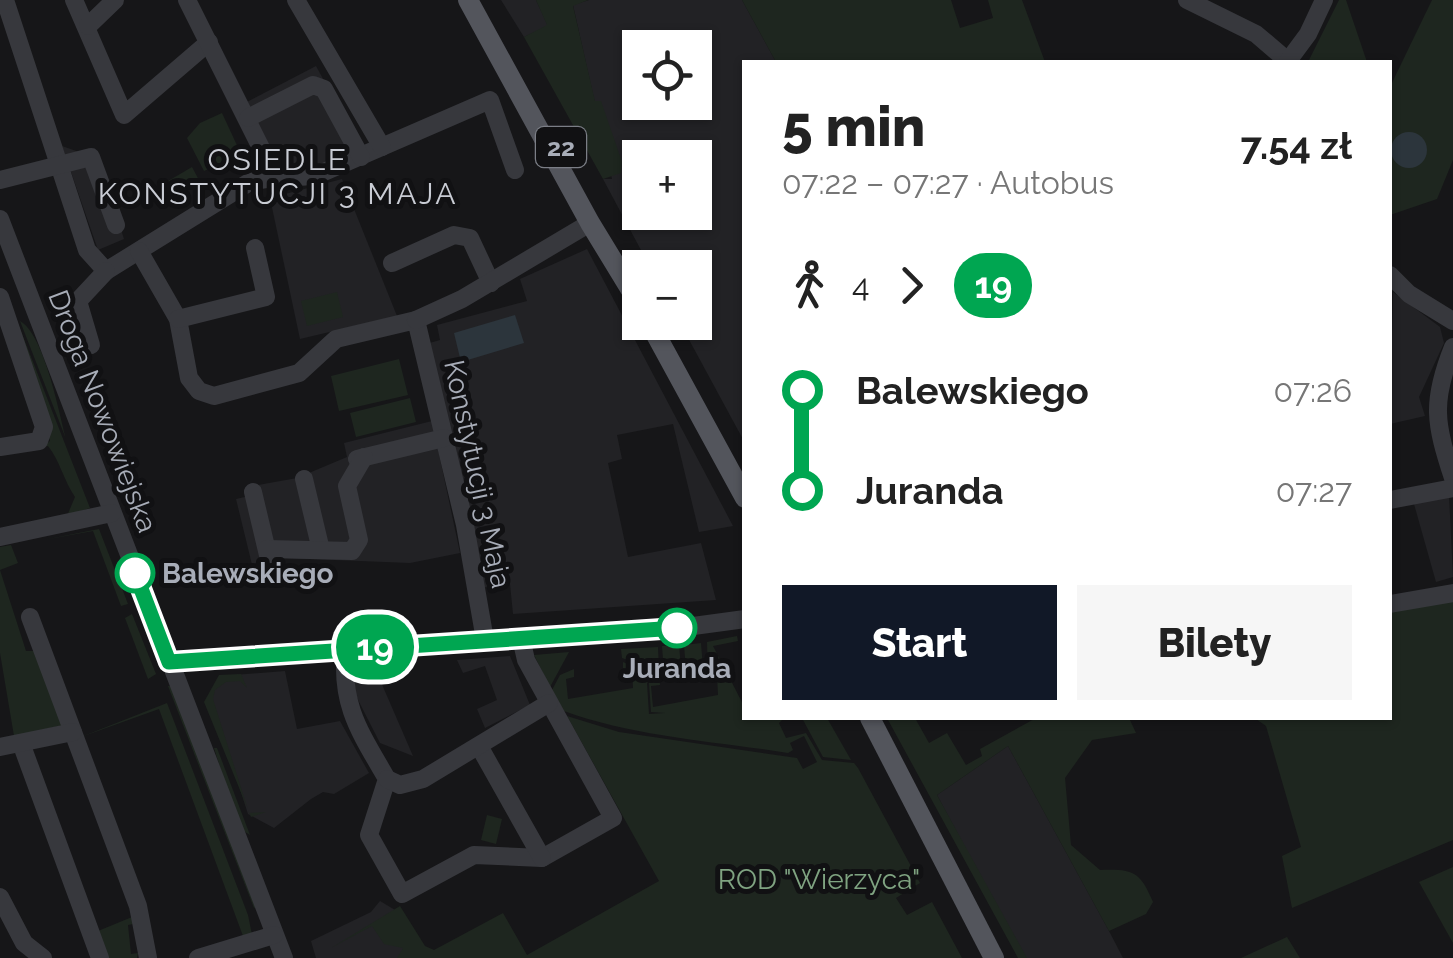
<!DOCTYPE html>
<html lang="pl">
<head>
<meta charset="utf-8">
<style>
  body { margin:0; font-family:Raleway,sans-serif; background:#f6f6f6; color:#222; height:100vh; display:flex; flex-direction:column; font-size:38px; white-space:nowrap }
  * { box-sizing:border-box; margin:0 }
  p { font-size:32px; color:#767676 }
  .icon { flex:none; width:55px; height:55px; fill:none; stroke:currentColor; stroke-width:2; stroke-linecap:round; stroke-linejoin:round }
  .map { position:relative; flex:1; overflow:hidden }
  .drawer { position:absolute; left:742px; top:60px; width:650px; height:660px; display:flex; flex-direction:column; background:#fff; border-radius:0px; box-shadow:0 2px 8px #0004 }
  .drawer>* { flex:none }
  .badge { padding:0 20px; border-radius:32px; font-size:35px; line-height:65px }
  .tools { position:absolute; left:622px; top:30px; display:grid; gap:20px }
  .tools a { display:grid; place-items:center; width:90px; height:90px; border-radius:0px; background:#fff; box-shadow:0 2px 8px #0004; font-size:50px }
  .map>.badge { position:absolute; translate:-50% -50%; box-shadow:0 0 0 5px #fff }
  .legs { display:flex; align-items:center; gap:15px; height:110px; padding:0 40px; font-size:32px }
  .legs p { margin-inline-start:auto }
  .summary { display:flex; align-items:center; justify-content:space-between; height:170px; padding:0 40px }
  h1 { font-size:55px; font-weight:800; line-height:75px }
  .button { display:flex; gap:20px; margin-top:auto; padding:20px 40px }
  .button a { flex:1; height:115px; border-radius:0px; background:#111827; color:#fff; font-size:40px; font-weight:800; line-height:115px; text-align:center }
  .button a+a { background:#f6f6f6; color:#222 }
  ul { padding:0 40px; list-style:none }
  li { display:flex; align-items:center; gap:35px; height:100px; font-size:38px }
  li i { display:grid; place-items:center; width:15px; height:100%; margin:0 12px; background:currentColor }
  li i::after { content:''; width:25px; height:25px; margin:-12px; border:8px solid; border-radius:50%; background:#fff }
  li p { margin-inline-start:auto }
  li:first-child i { background:linear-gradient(#0000 50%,currentColor 0) }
  li:last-child i { background:linear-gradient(currentColor 50%,#0000 0) }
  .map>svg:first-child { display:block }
  .built { fill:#222225; fill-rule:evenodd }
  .green { fill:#1e261f }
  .water { fill:#2c353c }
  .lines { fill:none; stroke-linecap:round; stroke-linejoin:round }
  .minor { stroke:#37383d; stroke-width:18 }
  .major { stroke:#53555c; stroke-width:20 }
  .line-1-casing { stroke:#fff; stroke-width:22 }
  .line-1 { stroke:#00a651; stroke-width:15 }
  .stop-1-dot { fill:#fff; stroke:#00a651; stroke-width:5 }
  .labels { text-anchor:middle; stroke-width:10; stroke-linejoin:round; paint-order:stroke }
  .shield { fill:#111113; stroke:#7b7e86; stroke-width:2.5 }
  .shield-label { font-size:25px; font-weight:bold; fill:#a8adb8 }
  .street-label { font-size:28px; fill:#a8adb8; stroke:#111113 }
  .stop-label { font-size:28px; font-weight:bold; fill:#a8adb8; stroke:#111113; text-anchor:start }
  .park-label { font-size:28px; fill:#7fa381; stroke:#111113 }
  .neighbourhood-label { font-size:30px; letter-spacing:2.5px; fill:#c9ccd4; stroke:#111113 }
</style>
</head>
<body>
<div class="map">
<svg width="1453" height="958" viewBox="0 0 1453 958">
  <rect width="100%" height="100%" fill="#161618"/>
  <g class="built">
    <path d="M 501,0 L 536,0 L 548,26 L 524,37 Z"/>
    <path d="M 589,0 L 742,0 L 776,62 L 745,62 L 745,443 L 680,323 L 695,322 L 695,268 L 650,267 L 603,179 L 612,179 L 573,5 ZM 640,48 L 695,48 L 695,102 L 640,102 ZM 640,158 L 695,158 L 695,212 L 640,212 Z"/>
    <path d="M 316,66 L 362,150 L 331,165 L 282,172 L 245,103 Z"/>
    <path d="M 62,146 L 79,152 L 95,148 L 124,239 L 98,250 Z"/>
    <path d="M 342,179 L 397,316 L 300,339 L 270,198 Z"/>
    <path d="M 587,249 L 733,526 L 699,532 L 673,424 L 617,435 L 622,459 L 608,463 L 628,557 L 701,543 L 716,600 L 513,614 L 510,584 L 481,588 L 426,344 L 440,340 L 437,325 L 527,301 L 520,279 Z"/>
    <path d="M 1393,292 L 1440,327 L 1444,343 L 1419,397 L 1425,416 L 1390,424 Z"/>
    <path d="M 432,421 L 460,553 L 410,563 L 284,558 L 283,576 L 256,581 L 236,499 L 249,496 L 247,487 L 297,478 L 347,457 L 344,443 Z"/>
    <path d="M 1449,495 L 1453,577 L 1436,582 L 1414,504 Z"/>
    <path d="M 510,656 L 530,705 L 485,728 L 477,709 L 497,700 L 485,666 L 463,673 L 457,660 Z"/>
    <path d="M 374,666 L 413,756 L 380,743 L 353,690 L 354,667 Z"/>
    <path d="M 285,671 L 297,729 L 340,721 L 369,773 L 334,794 L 323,792 L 311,799 L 274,828 L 248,814 L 210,696 L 221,676 Z"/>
    <path d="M 1008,746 L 1109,931 L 1123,958 L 1025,958 L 1021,953 L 937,795 Z"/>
    <path d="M 380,901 L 395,910 L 420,958 L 316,958 L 311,941 L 371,912 Z"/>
  </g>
  <g class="green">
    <path d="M 536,0 L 588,0 L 573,6 L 595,101 L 601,101 L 622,162 L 621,173 L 603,179 L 524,37 L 547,25 Z"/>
    <path d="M 742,0 L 951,0 L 960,28 L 993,18 L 988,0 L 1022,0 L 1045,62 L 776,62 Z"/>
    <path d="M 1339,0 L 1346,0 L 1367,62 L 1309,60 Z"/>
    <path d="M 1432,0 L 1453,0 L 1453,160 L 1437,199 L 1390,215 L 1390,87 Z"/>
    <path d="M 222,113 L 241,154 L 204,171 L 187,138 L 200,123 Z"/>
    <path d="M 192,167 L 200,182 L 172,198 L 163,184 Z"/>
    <path d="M 337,292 L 343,317 L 307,326 L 301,301 Z"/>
    <path d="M 17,321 L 90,508 L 67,516 L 75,497 C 64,481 60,461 48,446 L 42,447 L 50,441 Z"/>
    <path d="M 20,321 C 44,334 59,412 66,439 Z"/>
    <path d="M 399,359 L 408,395 L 339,411 L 331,376 Z"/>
    <path d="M 410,398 L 416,422 L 356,437 L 350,413 Z"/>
    <path d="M 99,529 L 128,604 L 121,606 L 93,531 L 43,540 Z"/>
    <path d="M 11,545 L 18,563 L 0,570 L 26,651 L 35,651 L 64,725 L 14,736 L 0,653 L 0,547 Z"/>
    <path d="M 1453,600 L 1453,840 L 1292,908 L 1282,856 L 1301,847 L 1266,726 L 1256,719 L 1390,718 L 1390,611 Z"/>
    <path d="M 132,614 L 156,674 L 148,679 L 125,618 Z"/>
    <path d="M 737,636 L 738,641 L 713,646 L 745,708 L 745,718 L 784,718 L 779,723 L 786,738 L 806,733 L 822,760 L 854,763 L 858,768 L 920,883 L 896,898 L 907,915 L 932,902 L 962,958 L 397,958 L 403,948 L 384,944 L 372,926 L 331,948 L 400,906 L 425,946 L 434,950 L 503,913 L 527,955 L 659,881 L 567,716 L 619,732 L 797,758 L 803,769 L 817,762 L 804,736 L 790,743 L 793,750 L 788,753 C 714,741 635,737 564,711 L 552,690 L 560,675 L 574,669 L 574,677 L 566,679 L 568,699 L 633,688 L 632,668 L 623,668 L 623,662 L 655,676 L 647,683 L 649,714 L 665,713 L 651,712 L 649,683 L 659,675 L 660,685 L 651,686 L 653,707 L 718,695 L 717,674 L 708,675 L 707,642 Z"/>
    <path d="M 701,643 L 703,668 L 686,670 L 684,645 Z"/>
    <path d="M 679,645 L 681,667 L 664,673 L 662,646 Z"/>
    <path d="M 658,647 L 659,671 L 622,658 L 621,649 Z"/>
    <path d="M 569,652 L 550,687 L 534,655 Z"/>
    <path d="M 241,674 L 247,688 L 240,681 L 226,682 L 215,690 L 213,699 L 249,813 L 266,812 L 251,817 L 204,702 L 219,675 Z"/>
    <path d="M 168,686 L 171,686 L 256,907 L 254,908 Z"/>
    <path d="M 167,703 L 248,915 L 252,935 L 243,936 L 159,709 L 81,737 Z"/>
    <path d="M 802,718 L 827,718 L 851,760 L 823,757 Z"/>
    <path d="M 887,718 L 915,718 L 929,743 L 947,733 L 966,765 L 982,756 L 980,749 L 1036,718 L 1129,718 L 1136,733 L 1092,740 L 1065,778 L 1071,845 L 1100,870 C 1133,869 1140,871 1153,902 L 1146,914 L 1109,931 L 1008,746 L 937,795 L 1027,958 L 1018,958 Z"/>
    <path d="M 214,748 L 217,748 L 250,835 L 239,828 Z"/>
    <path d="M 487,815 L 502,819 L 496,844 L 481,840 Z"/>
    <path d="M 1453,867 L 1453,943 L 1419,882 Z"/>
    <path d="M 132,917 L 133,924 L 128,925 L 131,954 L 138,953 L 137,958 L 103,958 L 98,931 Z"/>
    <path d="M 1287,937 L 1300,958 L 1241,958 Z"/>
  </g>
  <g class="water">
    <circle cx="1409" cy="150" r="18"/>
    <path d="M 515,315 L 524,343 L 461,362 L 454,333 Z"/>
  </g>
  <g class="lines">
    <g class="minor">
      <path d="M 5,0 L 87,250 L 106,271 L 248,183 C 272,175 292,179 317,175 L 490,100 L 515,170"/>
      <path d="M 74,0 L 124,115 L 209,42"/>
      <path d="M 187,0 L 274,174"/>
      <path d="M 296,0 L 382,147"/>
      <path d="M 1187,0 L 1256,34 L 1289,62"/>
      <path d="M 88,26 L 115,0"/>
      <path d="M 1288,61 L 1308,34 L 1324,0"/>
      <path d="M 248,118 L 313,85 L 324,89 L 361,157"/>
      <path d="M 0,180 L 91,157 L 116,225"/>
      <path d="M 0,219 L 284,958"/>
      <path d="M 139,251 L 178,319 L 189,378 L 199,391 L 214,396 L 299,373 L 336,339 L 416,320 L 465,525 L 485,640"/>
      <path d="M 392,263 L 454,235 L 470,238 L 491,283"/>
      <path d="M 1390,275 L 1409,294 L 1453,321"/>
      <path d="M 0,297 L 44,427 L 39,441 L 0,447"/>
      <path d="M 178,319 L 266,297 L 255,248"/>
      <path d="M 416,320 L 462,299 L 590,223"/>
      <path d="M 91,345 L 78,301 L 106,271"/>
      <path d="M 1453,347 C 1431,402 1435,423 1453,478"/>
      <path d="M 357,459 L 444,438"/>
      <path d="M 304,479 L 321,550"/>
      <path d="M 253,492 L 272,572"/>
      <path d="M 1390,500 L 1453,488"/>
      <path d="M 0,537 L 112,513"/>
      <path d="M 267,549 L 352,551 L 359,540 L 347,486 L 364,457"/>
      <path d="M 1390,604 L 1453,593"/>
      <path d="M 30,617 L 138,906 L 148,958"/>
      <path d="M 346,649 C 340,705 360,732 387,779 L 369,835 L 402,894 L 474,855 L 542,858 L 613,818 L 526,660 L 521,638"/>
      <path d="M 169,663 L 686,627 L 745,619"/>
      <path d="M 21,743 L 100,958"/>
      <path d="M 479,746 L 542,858"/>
      <path d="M 0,747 L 73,732"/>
      <path d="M 387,779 L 400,785 L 423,779 L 549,703"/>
      <path d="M 0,897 L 24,943 L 43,958"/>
      <path d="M 198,958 L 274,935"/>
    </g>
    <g class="major">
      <path d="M 468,0 L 590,223 L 640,305"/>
      <path d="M 649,322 L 745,498"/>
      <path d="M 870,718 L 994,958"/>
    </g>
  </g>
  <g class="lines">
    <defs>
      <path id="line-1" d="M 135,573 L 169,662 L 677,628"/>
    </defs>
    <use href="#line-1" class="line-1-casing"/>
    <use href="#line-1" class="line-1"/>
  </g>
  <g class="stop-1-dot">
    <circle cx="135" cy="573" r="18"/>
    <circle cx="677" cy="628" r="18"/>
  </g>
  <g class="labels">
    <rect class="shield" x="536" y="127" width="50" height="40" rx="8"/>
    <g class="shield-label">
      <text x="561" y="156">22</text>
    </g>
    <g class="street-label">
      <text transform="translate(103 411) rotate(69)" y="10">Droga Nowowiejska</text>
      <text transform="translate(478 474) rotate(78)" y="10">Konstytucji 3 Maja</text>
    </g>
    <g class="stop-label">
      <text x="162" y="583">Balewskiego</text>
      <text x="677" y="678" text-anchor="middle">Juranda</text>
    </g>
    <g class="park-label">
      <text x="819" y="889">ROD "Wierzyca"</text>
    </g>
    <g class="neighbourhood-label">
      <text x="278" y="170">OSIEDLE<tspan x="278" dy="34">KONSTYTUCJI 3 MAJA</tspan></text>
    </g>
  </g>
</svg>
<div class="tools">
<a><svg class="icon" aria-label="locate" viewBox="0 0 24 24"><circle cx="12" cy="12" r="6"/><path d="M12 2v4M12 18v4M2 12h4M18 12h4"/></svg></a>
<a>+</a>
<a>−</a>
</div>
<b class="badge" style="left:375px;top:647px;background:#00a651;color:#fff">19</b>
<section class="drawer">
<div class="summary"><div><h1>5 min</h1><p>07:22 – 07:27 · Autobus</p></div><b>7.54 zł</b></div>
<div class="legs"><svg class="icon" aria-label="walk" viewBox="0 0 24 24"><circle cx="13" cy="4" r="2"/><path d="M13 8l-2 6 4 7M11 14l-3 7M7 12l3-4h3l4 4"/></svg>4<svg class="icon" aria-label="forward" viewBox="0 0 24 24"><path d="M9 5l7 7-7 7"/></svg><b class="badge" style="background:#00a651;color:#fff">19</b></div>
<ul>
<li><i style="color:#00a651"></i><b>Balewskiego</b><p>07:26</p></li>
<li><i style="color:#00a651"></i><b>Juranda</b><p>07:27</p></li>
</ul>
<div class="button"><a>Start</a><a>Bilety</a></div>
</section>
</div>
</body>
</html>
